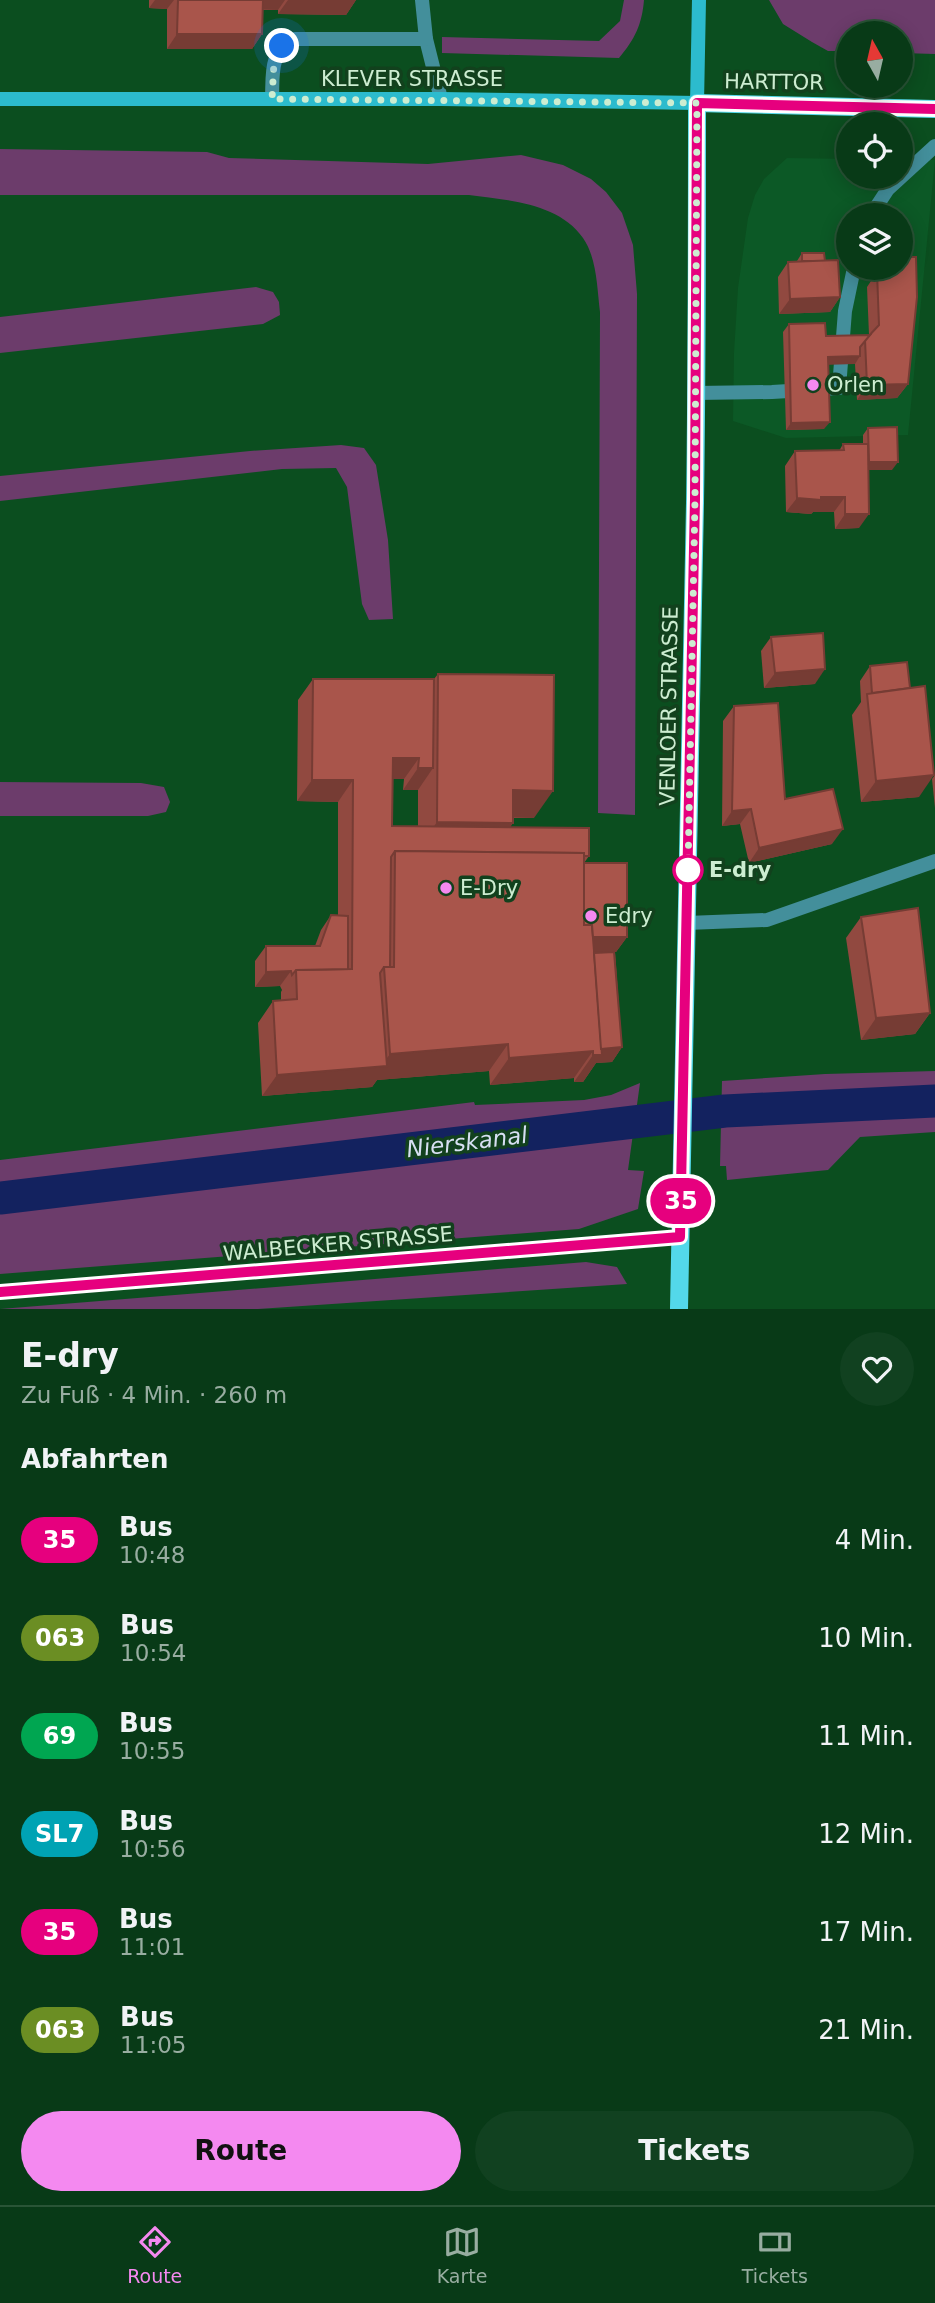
<!DOCTYPE html>
<html lang="de">
<head>
<meta charset="utf-8">
<style>
  body { margin:0; font-family:"DejaVu Sans",sans-serif; background:#114120; color:#f1f3f6; height:100vh; display:flex; flex-direction:column; font-size:26px; white-space:nowrap }
  * { box-sizing:border-box; margin:0 }
  p { font-size:23px; color:#98ada1 }
  .icon { flex:none; width:38px; height:38px; fill:none; stroke:currentColor; stroke-width:2; stroke-linecap:round; stroke-linejoin:round }
  .map { position:relative; height:1309px; overflow:hidden }
  .panel { display:flex; flex-direction:column; background:#083a17; flex:1 }
  .panel>* { flex:none }
  .badge { padding:0 14px; border-radius:23px; font-size:24px; line-height:46px }
  .needle { width:46px; rotate:352deg }
  .tools { position:absolute; left:836px; top:21px; display:grid; gap:14px }
  .tools a { display:grid; place-items:center; width:77px; height:77px; border-radius:50%; background:#083a17; box-shadow:0 4px 18px #0003,0 0 0 2px #295436; font-size:35px }
  .you { position:absolute; width:35px; height:35px; margin:-18px; border:5px solid #fff; border-radius:50%; background:#1a73e8; box-shadow:0 0 0 10px #1a73e833 }
  .map>.badge { position:absolute; translate:-50% -50%; box-shadow:0 0 0 4px #fff }
  h2 { padding:0 21px; font-size:26px; line-height:63px }
  .round { display:grid; place-items:center; flex:none; width:74px; height:74px; border-radius:37px; background:#114120 }
  .head { display:flex; align-items:center; justify-content:space-between; height:119px; padding:0 21px }
  h1 { font-size:33px; font-weight:700; line-height:52px }
  .button { display:flex; gap:14px; margin-top:auto; padding:14px 21px }
  .button a { flex:1; height:80px; border-radius:42px; background:#f489f0; color:#111; font-size:28px; font-weight:700; line-height:80px; text-align:center }
  .button a+a { background:#114120; color:#f1f3f6 }
  ul { padding:0; list-style:none }
  li { display:flex; align-items:center; gap:21px; height:98px; padding:0 21px }
  li div { flex:1 }
  li b { display:block; font-size:26px }
  li em { font-style:normal }
  li .badge { min-width:77px; font-weight:700; text-align:center }
  .tab-bar { display:flex; justify-content:space-around; align-items:center; height:98px; border-top:2px solid #295436; background:#083a17; font-size:19px; color:#98ada1 }
  .tab-bar a { display:grid; justify-items:center; gap:4px }
  .tab-bar .current { color:#f489f0 }
  .map>svg:first-child { display:block }
  .built { fill:#0c5926; fill-rule:evenodd }
  .green { fill:#6c3c6b }
  .lines { fill:none; stroke-linecap:round; stroke-linejoin:round }
  .canal { stroke:#13225f; stroke-width:33 }
  .lane { stroke:#438f9b; stroke-width:14 }
  .street { stroke:#438f9b; stroke-width:14 }
  .secondary { stroke:#2cbbcd; stroke-width:14 }
  .primary { stroke:#53d8ea; stroke-width:18 }
  .wall { fill:#914940; fill-rule:evenodd }
  .shaded-wall { fill:#763c34 }
  .building { fill:#a9554b; stroke:#763c34; stroke-width:2 }
  .line-casing { stroke:#fff; stroke-width:16 }
  .line { stroke:#e6007e; stroke-width:10 }
  .walk { stroke:#cdedd1; stroke-width:7; stroke-dasharray:0 12.6 }
  .poi-dot { fill:#f489f0; stroke:#12411d; stroke-width:2.5 }
  .stop-dot { fill:#fff; stroke:#e6007e; stroke-width:3.5 }
  .labels { text-anchor:middle; stroke-width:7; stroke-linejoin:round; paint-order:stroke }
  .street-label { font-size:21px; fill:#cdedd1; stroke:#12411d }
  .poi-label { font-size:21px; fill:#cdedd1; stroke:#12411d; text-anchor:start }
  .stop-label { font-size:21px; font-weight:bold; fill:#cdedd1; stroke:#12411d; text-anchor:start }
  .water-label { font-size:23px; font-style:italic; fill:#d7dff2; stroke:#12411d }
</style>
</head>
<body>
<div class="map">
<svg width="935" height="1309" viewBox="0 0 935 1309">
  <rect width="100%" height="100%" fill="#0b4e1f"/>
  <path class="built" d="M 787,158 L 849,159 L 849,177 L 901,177 L 901,160 L 935,160 L 908,435 L 786,438 L 733,421 L 734,353 L 738,288 L 748,218 L 755,195 L 764,179 ZM 849,215 L 901,215 L 901,268 L 849,268 Z"/>
  <g class="green">
    <path d="M 624,0 L 644,0 C 642,24 635,39 619,58 L 442,53 L 442,37 L 599,41 L 620,21 Z"/>
    <path d="M 769,0 L 935,0 L 935,54 L 901,53 L 901,33 L 849,33 L 849,51 L 828,51 L 812,42 L 783,24 Z"/>
    <path d="M 0,149 L 207,152 L 229,158 L 428,164 L 521,155 L 563,165 L 591,179 L 606,192 L 622,213 L 633,245 L 637,294 L 635,815 L 598,813 L 600,312 C 597,288 597,258 583,238 C 559,203 507,200 469,195 L 0,195 Z"/>
    <path d="M 256,287 L 273,292 L 279,302 L 280,315 L 263,324 L 0,353 L 0,317 Z"/>
    <path d="M 341,445 L 364,448 L 376,465 L 388,540 L 393,619 L 369,620 L 362,604 L 347,487 L 336,468 L 282,469 L 0,501 L 0,476 L 250,451 Z"/>
    <path d="M 0,782 L 141,783 L 164,787 L 170,802 L 166,812 L 148,816 L 0,816 Z"/>
    <path d="M 935,1071 L 935,1132 L 860,1137 L 828,1170 L 727,1180 L 726,1166 L 720,1166 L 722,1081 L 825,1074 Z"/>
    <path d="M 640,1083 L 628,1170 L 644,1171 L 638,1209 L 579,1229 L 0,1274 L 0,1160 L 474,1102 L 475,1105 L 584,1100 L 611,1095 Z"/>
    <path d="M 586,1262 L 617,1267 L 627,1284 L 258,1309 L 0,1309 Z"/>
  </g>
  <g class="lines">
    <path class="canal" d="M 0,1198 L 725,1111 L 935,1101"/>
    <g class="lane">
      <path d="M 426,39 L 441,99"/>
      <path d="M 272,99 C 273,72 269,53 295,39 L 426,39 L 422,0"/>
      <path d="M 871,215 L 888,189 L 935,146"/>
      <path d="M 696,393 L 772,392 L 839,388 L 845,311 L 854,268"/>
    </g>
    <g class="street">
      <path d="M 687,923 L 767,920 L 935,861"/>
      <path d="M 0,1292 L 680,1237"/>
    </g>
    <path class="secondary" d="M 0,99 L 441,99 L 697,103 L 699,0"/>
    <path class="primary" d="M 679,1309 C 683,1040 691,772 695,503 C 697,370 697,237 697,103 L 935,109"/>
  </g>
  <g class="wall">
    <path d="M 149,0 L 356,0 L 346,15 L 278,14 L 278,10 L 263,10 L 262,34 L 252,49 L 167,49 L 167,9 L 149,8 Z"/>
    <path d="M 802,253 L 825,261 L 840,297 L 830,312 L 779,314 L 778,277 L 788,262 L 797,261 Z"/>
    <path d="M 876,268 L 901,268 L 908,384 L 897,398 L 857,400 L 855,364 L 828,364 L 824,429 L 786,430 L 783,332 L 789,324 L 826,336 L 869,335 L 867,287 L 873,278 L 873,273 Z"/>
    <path d="M 868,428 L 892,470 L 868,470 L 859,528 L 835,529 L 834,512 L 813,512 L 811,514 L 786,512 L 785,466 L 795,451 L 839,451 L 843,444 L 863,444 L 863,435 Z"/>
    <path d="M 771,637 L 815,684 L 764,688 L 761,651 Z"/>
    <path d="M 870,666 L 919,797 L 861,802 L 852,715 L 861,702 L 860,681 Z"/>
    <path d="M 438,674 L 534,818 L 513,818 L 513,823 L 510,827 L 589,856 L 584,863 L 627,937 L 616,952 L 615,952 L 622,1047 L 612,1062 L 596,1063 L 583,1082 L 574,1082 L 574,1078 L 490,1085 L 489,1071 L 377,1080 L 372,1087 L 262,1096 L 258,1023 L 273,1001 L 281,1001 L 281,992 L 282,990 L 280,986 L 255,987 L 255,961 L 266,946 L 315,946 L 321,930 L 331,915 L 338,916 L 338,802 L 297,801 L 298,700 L 313,679 L 434,679 ZM 392,779 L 404,779 L 403,790 L 418,790 L 418,826 L 392,826 Z"/>
    <path d="M 734,706 L 785,799 L 832,844 L 749,863 L 740,824 L 722,826 L 723,721 Z"/>
    <path d="M 935,775 L 935,808 L 932,779 Z"/>
    <path d="M 861,917 L 930,1013 L 915,1034 L 861,1040 L 846,938 Z"/>
  </g>
  <g class="shaded-wall">
    <path d="M 155,0 L 174,0 L 167,9 L 149,8 Z"/>
    <path d="M 178,0 L 285,0 L 278,10 L 178,7 Z"/>
    <path d="M 288,0 L 356,0 L 346,15 L 278,14 Z"/>
    <path d="M 177,34 L 262,34 L 252,49 L 167,49 Z"/>
    <path d="M 840,297 L 830,312 L 779,314 L 790,299 Z"/>
    <path d="M 860,356 L 855,364 L 823,365 L 828,357 Z"/>
    <path d="M 908,384 L 897,398 L 857,400 L 867,385 Z"/>
    <path d="M 830,422 L 824,429 L 786,430 L 791,423 Z"/>
    <path d="M 869,462 L 898,462 L 892,470 L 863,470 Z"/>
    <path d="M 845,497 L 834,512 L 813,512 L 811,514 L 786,512 L 797,498 Z"/>
    <path d="M 845,514 L 869,514 L 859,528 L 835,529 Z"/>
    <path d="M 825,669 L 815,684 L 764,688 L 775,673 Z"/>
    <path d="M 393,758 L 419,758 L 404,779 L 378,779 Z"/>
    <path d="M 418,768 L 433,768 L 418,790 L 403,790 Z"/>
    <path d="M 934,775 L 919,797 L 861,802 L 876,781 Z"/>
    <path d="M 312,780 L 353,780 L 338,802 L 297,801 Z"/>
    <path d="M 513,790 L 553,791 L 534,818 L 494,817 Z"/>
    <path d="M 751,809 L 740,824 L 722,826 L 732,811 Z"/>
    <path d="M 437,822 L 513,823 L 494,850 L 418,849 Z"/>
    <path d="M 843,829 L 832,844 L 749,863 L 759,848 Z"/>
    <path d="M 575,937 L 627,937 L 616,952 L 565,952 Z"/>
    <path d="M 291,971 L 280,986 L 255,987 L 266,972 Z"/>
    <path d="M 930,1013 L 915,1034 L 861,1040 L 876,1018 Z"/>
    <path d="M 508,1044 L 489,1071 L 377,1080 L 372,1087 L 262,1096 L 277,1075 L 381,1066 L 390,1054 Z"/>
    <path d="M 622,1047 L 612,1062 L 596,1063 L 583,1082 L 574,1082 L 593,1055 L 593,1051 L 574,1078 L 490,1085 L 509,1058 Z"/>
  </g>
  <g class="building">
    <path d="M 178,0 L 263,0 L 262,34 L 177,34 Z"/>
    <path d="M 802,253 L 824,253 L 825,261 L 802,261 Z"/>
    <path d="M 901,257 L 916,257 L 917,297 L 908,384 L 867,385 L 865,340 L 879,325 L 877,272 L 884,271 L 884,268 L 901,268 Z"/>
    <path d="M 838,260 L 840,297 L 790,299 L 788,262 Z"/>
    <path d="M 825,323 L 826,336 L 870,335 L 860,347 L 860,356 L 828,357 L 830,422 L 791,423 L 789,324 Z"/>
    <path d="M 897,427 L 898,462 L 869,462 L 868,428 Z"/>
    <path d="M 843,444 L 868,444 L 869,514 L 845,514 L 845,497 L 821,497 L 821,500 L 797,498 L 795,451 L 844,450 Z"/>
    <path d="M 823,633 L 825,669 L 775,673 L 771,637 Z"/>
    <path d="M 907,662 L 910,688 L 872,693 L 870,666 Z"/>
    <path d="M 438,674 L 554,675 L 553,791 L 513,790 L 513,823 L 437,822 Z"/>
    <path d="M 313,679 L 434,679 L 433,768 L 418,768 L 419,758 L 393,758 L 392,826 L 589,828 L 589,856 L 584,856 L 584,853 L 395,851 L 391,857 L 390,967 L 384,967 L 380,973 L 387,1066 L 277,1075 L 273,1001 L 297,999 L 296,970 L 352,969 L 353,780 L 312,780 Z"/>
    <path d="M 925,686 L 934,775 L 876,781 L 867,694 Z"/>
    <path d="M 778,703 L 785,799 L 833,789 L 843,829 L 759,848 L 751,809 L 732,811 L 734,706 Z"/>
    <path d="M 395,851 L 584,853 L 584,925 L 592,925 L 602,1055 L 593,1055 L 593,1051 L 509,1058 L 508,1044 L 390,1054 L 384,967 L 394,967 Z"/>
    <path d="M 584,863 L 627,863 L 627,937 L 593,937 L 592,925 L 584,925 Z"/>
    <path d="M 918,908 L 930,1013 L 876,1018 L 861,917 Z"/>
    <path d="M 331,915 L 348,916 L 348,969 L 296,970 L 292,975 L 291,971 L 266,972 L 266,946 L 320,946 Z"/>
    <path d="M 614,952 L 622,1047 L 601,1049 L 594,953 Z"/>
  </g>
  <g class="lines">
    <defs>
      <path id="line" d="M 0,1292 L 680,1237 L 695,499 L 697,103 L 935,109"/>
    </defs>
    <use href="#line" class="line-casing"/>
    <use href="#line" class="line"/>
    <path class="walk" d="M 282,46 L 274,62 L 272,99 L 697,103 L 695,499 L 688,870"/>
  </g>
  <g class="poi-dot">
    <circle cx="813" cy="385" r="7"/>
    <circle cx="446" cy="888" r="7"/>
    <circle cx="591" cy="916" r="7"/>
  </g>
  <circle class="stop-dot" cx="688" cy="870" r="14"/>
  <g class="labels">
    <g class="street-label">
      <text x="412" y="86">KLEVER STRASSE</text>
      <text transform="translate(774 82) rotate(1)" y="7">HARTTOR</text>
      <text transform="translate(669 706) rotate(-89)" y="7">VENLOER STRASSE</text>
      <text transform="translate(338 1244) rotate(-5)" y="7">WALBECKER STRASSE</text>
    </g>
    <g class="poi-label">
      <text x="827" y="392">Orlen</text>
      <text x="460" y="895">E-Dry</text>
      <text x="605" y="923">Edry</text>
    </g>
    <g class="stop-label">
      <text x="709" y="877">E-dry</text>
    </g>
    <g class="water-label">
      <text transform="translate(467 1142) rotate(-7)" y="8">Nierskanal</text>
    </g>
  </g>
</svg>
<div class="tools">
<a><svg class="needle" viewBox="-14 -14 28 28"><path d="M0-13l5 13h-10z" fill="#e53935"/><path d="M0 13l5-13h-10z" fill="#98ada1"/></svg></a>
<a><svg class="icon" aria-label="locate" viewBox="0 0 24 24"><circle cx="12" cy="12" r="6"/><path d="M12 2v4M12 18v4M2 12h4M18 12h4"/></svg></a>
<a><svg class="icon" aria-label="layers" viewBox="0 0 24 24"><path d="M12 4l9 5-9 5-9-5zM3 14l9 5 9-5"/></svg></a>
</div>
<div class="you" style="left:282px;top:46px"></div>
<b class="badge" style="left:681px;top:1201px;background:#e6007e;color:#fff">35</b>
</div>
<section class="panel">
<div class="head"><div><h1>E-dry</h1><p>Zu Fuß · 4 Min. · 260 m</p></div><a class="round"><svg class="icon" aria-label="heart" viewBox="0 0 24 24"><path d="M12 20l-8-8c-3-5 5-10 8-4 3-6 11-1 8 4z"/></svg></a></div>
<h2>Abfahrten</h2>
<ul>
<li><span class="badge" style="background:#e6007e;color:#fff">35</span><div><b>Bus</b><p>10:48</p></div><em>4 Min.</em></li>
<li><span class="badge" style="background:#6b8e23;color:#fff">063</span><div><b>Bus</b><p>10:54</p></div><em>10 Min.</em></li>
<li><span class="badge" style="background:#00a651;color:#fff">69</span><div><b>Bus</b><p>10:55</p></div><em>11 Min.</em></li>
<li><span class="badge" style="background:#00a3b4;color:#fff">SL7</span><div><b>Bus</b><p>10:56</p></div><em>12 Min.</em></li>
<li><span class="badge" style="background:#e6007e;color:#fff">35</span><div><b>Bus</b><p>11:01</p></div><em>17 Min.</em></li>
<li><span class="badge" style="background:#6b8e23;color:#fff">063</span><div><b>Bus</b><p>11:05</p></div><em>21 Min.</em></li>
</ul>
<div class="button"><a>Route</a><a>Tickets</a></div>
</section>
<nav class="tab-bar">
<a class="current"><svg class="icon" aria-label="directions" viewBox="0 0 24 24"><path d="M12 3l9 9-9 9-9-9zM9 14v-3h6M13 9l2 2-2 2"/></svg>Route</a>
<a><svg class="icon" aria-label="map" viewBox="0 0 24 24"><path d="M3 6l6-2 6 2 6-2v14l-6 2-6-2-6 2zM9 4v14M15 6v14"/></svg>Karte</a>
<a><svg class="icon" aria-label="tickets" viewBox="0 0 24 24"><path d="M3 7h18v10H3zM15 7v10"/></svg>Tickets</a>
</nav>
</body>
</html>
